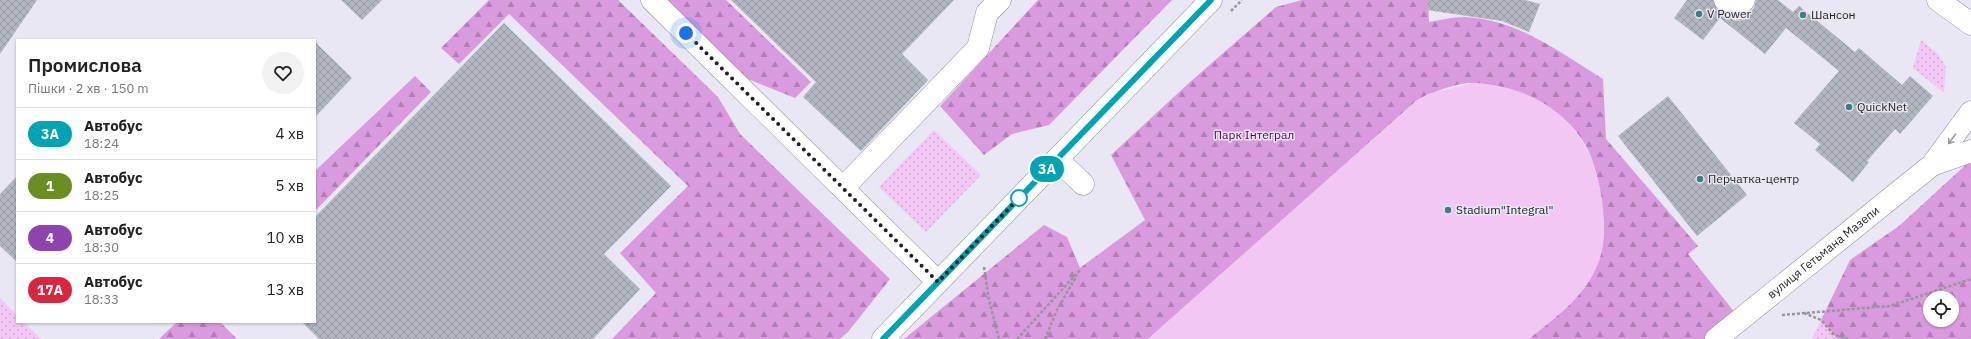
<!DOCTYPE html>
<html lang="uk">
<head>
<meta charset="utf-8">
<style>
  body { margin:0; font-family:"IBM Plex Sans",sans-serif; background:#f2f2f2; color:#222; height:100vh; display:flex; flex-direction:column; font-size:15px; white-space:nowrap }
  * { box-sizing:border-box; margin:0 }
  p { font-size:13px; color:#767676 }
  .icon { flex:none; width:22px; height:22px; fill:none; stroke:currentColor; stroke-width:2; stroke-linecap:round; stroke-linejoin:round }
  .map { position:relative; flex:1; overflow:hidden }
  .panel { position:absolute; left:16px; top:39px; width:300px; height:284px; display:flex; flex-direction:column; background:#fff; border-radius:0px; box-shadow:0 1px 3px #0004 }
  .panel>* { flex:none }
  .badge { padding:0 8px; border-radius:13px; font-size:14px; line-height:26px }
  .fabs { position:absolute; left:1923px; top:291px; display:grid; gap:8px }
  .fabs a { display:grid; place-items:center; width:36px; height:36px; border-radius:50%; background:#fff; box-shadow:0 1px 3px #0004; font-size:20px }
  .you { position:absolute; width:20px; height:20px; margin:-10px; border:3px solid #fff; border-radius:50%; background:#1a73e8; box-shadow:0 0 0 6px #1a73e833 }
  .map>.badge { position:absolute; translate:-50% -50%; box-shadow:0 0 0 2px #fff }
  .round { display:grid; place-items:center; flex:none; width:42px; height:42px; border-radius:21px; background:#f2f2f2 }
  .head { display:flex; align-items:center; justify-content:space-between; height:68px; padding:0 12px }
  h1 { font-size:19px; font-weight:600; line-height:30px }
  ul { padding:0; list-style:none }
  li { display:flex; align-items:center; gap:12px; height:52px; padding:0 12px; border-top:1px solid #e0e0e0 }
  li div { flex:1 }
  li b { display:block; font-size:15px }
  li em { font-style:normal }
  li .badge { min-width:44px; font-weight:700; text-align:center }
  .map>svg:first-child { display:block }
  .grass { fill:url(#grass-dots) }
  .forest { fill:url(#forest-firs); fill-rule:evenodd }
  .park { fill:#f2c7f4 }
  .building { fill:url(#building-cross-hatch) }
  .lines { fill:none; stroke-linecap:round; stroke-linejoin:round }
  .minor-casing { stroke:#8d8d97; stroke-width:23 }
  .major-casing { stroke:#8d8d97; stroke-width:23 }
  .path { stroke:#96959e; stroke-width:2.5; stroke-dasharray:3 2; stroke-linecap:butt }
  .minor { stroke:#fff; stroke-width:22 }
  .major { stroke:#fff; stroke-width:22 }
  .oneway { stroke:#9a9a9c }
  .line-casing { stroke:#fff; stroke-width:9 }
  .line { stroke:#00a3b4; stroke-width:6 }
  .walk { stroke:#1f1f23; stroke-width:4; stroke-dasharray:0 7.2 }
  .poi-dot { fill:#38817f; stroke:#e8e7f3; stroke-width:1.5 }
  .stop-dot { fill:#fff; stroke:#00a3b4; stroke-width:2 }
  .labels { text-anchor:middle; stroke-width:3; stroke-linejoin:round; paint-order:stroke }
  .poi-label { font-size:12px; fill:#1f1f23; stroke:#e8e7f3; text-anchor:start }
  .park-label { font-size:12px; fill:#53005a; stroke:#e8e7f3 }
  .street-label { font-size:12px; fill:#1f1f23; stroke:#e8e7f3 }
</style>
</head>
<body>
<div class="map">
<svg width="1971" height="339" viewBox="0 0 1971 339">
  <defs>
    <pattern id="grass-dots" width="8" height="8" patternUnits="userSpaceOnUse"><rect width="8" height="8" fill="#f2c7f4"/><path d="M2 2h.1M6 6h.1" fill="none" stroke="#cfaad1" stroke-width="1.8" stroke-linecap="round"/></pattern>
    <pattern id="forest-firs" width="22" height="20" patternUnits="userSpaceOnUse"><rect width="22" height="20" fill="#da9ade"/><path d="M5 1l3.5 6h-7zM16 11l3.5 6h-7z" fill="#b07db4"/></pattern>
    <pattern id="building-cross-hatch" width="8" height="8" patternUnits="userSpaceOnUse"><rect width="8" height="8" fill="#b2b6c0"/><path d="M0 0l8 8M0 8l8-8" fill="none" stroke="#999ca5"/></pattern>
  </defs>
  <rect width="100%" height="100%" fill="#e8e7f3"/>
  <g class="grass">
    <path d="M 1921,40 L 1938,54 L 1946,67 L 1944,93 L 1913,68 Z"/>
    <path d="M 934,130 L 981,175 L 926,232 L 879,187 Z"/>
    <path d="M 0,298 L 17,315 L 17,322 L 24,322 L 41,339 L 0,339 Z"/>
    <path d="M 1821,320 L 1838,339 L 1812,339 Z"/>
  </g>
  <g class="forest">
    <path d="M 489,0 L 618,0 L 718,97 L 740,134 L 890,279 L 848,332 L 840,339 L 612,339 L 656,293 L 620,253 L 688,186 L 509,14 L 459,64 L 441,48 Z"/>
    <path d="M 664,0 L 726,0 L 811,82 L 795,98 L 743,77 Z"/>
    <path d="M 1038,0 L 1172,0 L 1049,125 L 1012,134 L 984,155 L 940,106 Z"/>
    <path d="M 1302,0 L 1428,0 L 1429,22 C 1440,20 1453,17 1465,17 C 1519,20 1559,52 1603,79 L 1606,139 L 1698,246 L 1688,254 L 1740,319 L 1716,339 L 1529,339 C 1554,318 1581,300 1595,270 C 1606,247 1605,225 1601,201 C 1598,180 1594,156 1581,138 C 1558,104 1514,86 1474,83 C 1457,82 1430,93 1416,101 L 1148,339 L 904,339 L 1044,225 L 1067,237 L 1080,268 L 1145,220 L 1111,155 L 1190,82 L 1276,7 Z"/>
    <path d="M 415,76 L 431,92 L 315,211 L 315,171 Z"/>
    <path d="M 1971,160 L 1971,339 L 1838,339 L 1821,320 L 1850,260 L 1899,226 ZM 1930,298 L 1952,298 L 1952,320 L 1930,320 Z"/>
    <path d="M 177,322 L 220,322 L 237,339 L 159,339 Z"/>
  </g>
  <path class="park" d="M 1473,83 C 1549,87 1596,132 1603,208 C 1605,229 1605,250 1595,270 C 1581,300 1554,318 1529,339 L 1148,339 L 1416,101 L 1428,94 Z"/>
  <g class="building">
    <path d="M 0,0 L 37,0 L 0,54 Z"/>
    <path d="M 341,0 L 382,0 L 362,20 Z"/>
    <path d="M 731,0 L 954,0 L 902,54 L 928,80 L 861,151 L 803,97 L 816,82 Z"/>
    <path d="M 1428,0 L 1525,0 L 1540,4 L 1529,32 L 1502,21 L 1427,10 Z"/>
    <path d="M 1687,0 L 1713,0 L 1717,10 L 1734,21 L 1740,21 L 1745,17 L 1754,8 L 1756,0 L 1778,0 L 1793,12 L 1799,6 L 1855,52 L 1859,48 L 1902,85 L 1910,76 L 1933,96 L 1900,134 L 1895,129 L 1867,161 L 1869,162 L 1853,182 L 1815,150 L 1820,144 L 1794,123 L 1839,71 L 1786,28 L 1765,54 L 1720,18 L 1703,40 L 1674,18 Z"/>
    <path d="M 504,23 L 671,186 L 604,254 L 640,289 L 593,339 L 319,339 L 302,322 L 315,322 L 315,217 Z"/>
    <path d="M 315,42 L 352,78 L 315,117 Z"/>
    <path d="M 1668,96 L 1747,195 L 1697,236 L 1618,136 Z"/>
    <path d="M 17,176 L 17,262 L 0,246 L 0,194 Z"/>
  </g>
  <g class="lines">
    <defs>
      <g id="minor">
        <path d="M 652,0 L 938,282"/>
        <path d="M 1725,0 L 1736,9 L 1744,0"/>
        <path d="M 1057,159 L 1083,184"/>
        <path d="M 1932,165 L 1971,151"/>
        <path d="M 843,188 L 978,48 L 987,13 L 1000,0"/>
        <path id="s1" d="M 1716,339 L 1932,165 L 1971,112"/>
      </g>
      <g id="major">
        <path d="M 1938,0 L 1971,24"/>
        <path d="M 883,339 L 1211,0"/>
      </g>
    </defs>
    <use href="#minor" class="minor-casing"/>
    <use href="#major" class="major-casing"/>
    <g class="path">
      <path d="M 1231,11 L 1242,0"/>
      <path d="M 984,267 L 989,300 L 999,339"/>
      <path d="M 1804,313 L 1821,320 L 1834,335 L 1848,339"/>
      <path d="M 1782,315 L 1890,306 L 1971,279"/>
      <path d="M 1017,339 L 1080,270"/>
      <path d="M 1045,339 L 1057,310 L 1077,275"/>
    </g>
    <use href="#minor" class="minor"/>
    <use href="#major" class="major"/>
  </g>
  <defs><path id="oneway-shaft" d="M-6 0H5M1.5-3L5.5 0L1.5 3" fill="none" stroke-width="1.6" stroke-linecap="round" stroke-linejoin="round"/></defs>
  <use class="oneway" href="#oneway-shaft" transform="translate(1952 139) rotate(126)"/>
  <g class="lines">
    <defs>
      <path id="line" d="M 883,339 L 1211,0"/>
    </defs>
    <use href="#line" class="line-casing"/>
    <use href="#line" class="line"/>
    <path class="walk" d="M 686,33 L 938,282 L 1019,198"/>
  </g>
  <g class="poi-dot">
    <circle cx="1699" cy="14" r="4"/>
    <circle cx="1803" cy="15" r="4"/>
    <circle cx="1849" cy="107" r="4"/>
    <circle cx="1700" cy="179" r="4"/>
    <circle cx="1448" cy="210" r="4"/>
  </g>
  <circle class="stop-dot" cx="1019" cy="198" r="8"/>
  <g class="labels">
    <g class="poi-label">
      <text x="1707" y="18">V Power</text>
      <text x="1811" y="19">Шансон</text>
      <text x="1857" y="111">QuickNet</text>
      <text x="1708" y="183">Перчатка-центр</text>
      <text x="1456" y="214">Stadium"Integral"</text>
    </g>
    <g class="park-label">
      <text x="1254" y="139">Парк Інтеграл</text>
    </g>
    <g class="street-label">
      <text dy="4" stroke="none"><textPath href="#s1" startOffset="138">вулиця Гетьмана Мазепи</textPath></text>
    </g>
  </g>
</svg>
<div class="fabs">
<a><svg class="icon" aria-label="locate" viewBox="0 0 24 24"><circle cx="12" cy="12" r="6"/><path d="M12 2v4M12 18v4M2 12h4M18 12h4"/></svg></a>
</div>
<div class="you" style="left:686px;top:33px"></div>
<b class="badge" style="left:1047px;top:169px;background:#00a3b4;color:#fff">3А</b>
<section class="panel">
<div class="head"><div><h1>Промислова</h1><p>Пішки · 2 хв · 150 m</p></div><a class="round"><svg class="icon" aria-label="heart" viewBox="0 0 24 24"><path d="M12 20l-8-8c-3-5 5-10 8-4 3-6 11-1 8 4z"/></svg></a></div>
<ul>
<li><span class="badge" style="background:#00a3b4;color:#fff">3А</span><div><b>Автобус</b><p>18:24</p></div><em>4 хв</em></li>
<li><span class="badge" style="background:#6b8e23;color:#fff">1</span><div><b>Автобус</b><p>18:25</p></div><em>5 хв</em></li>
<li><span class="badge" style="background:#8e44ad;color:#fff">4</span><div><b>Автобус</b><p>18:30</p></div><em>10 хв</em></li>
<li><span class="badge" style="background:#d7263d;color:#fff">17А</span><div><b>Автобус</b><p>18:33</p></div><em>13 хв</em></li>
</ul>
</section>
</div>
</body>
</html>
